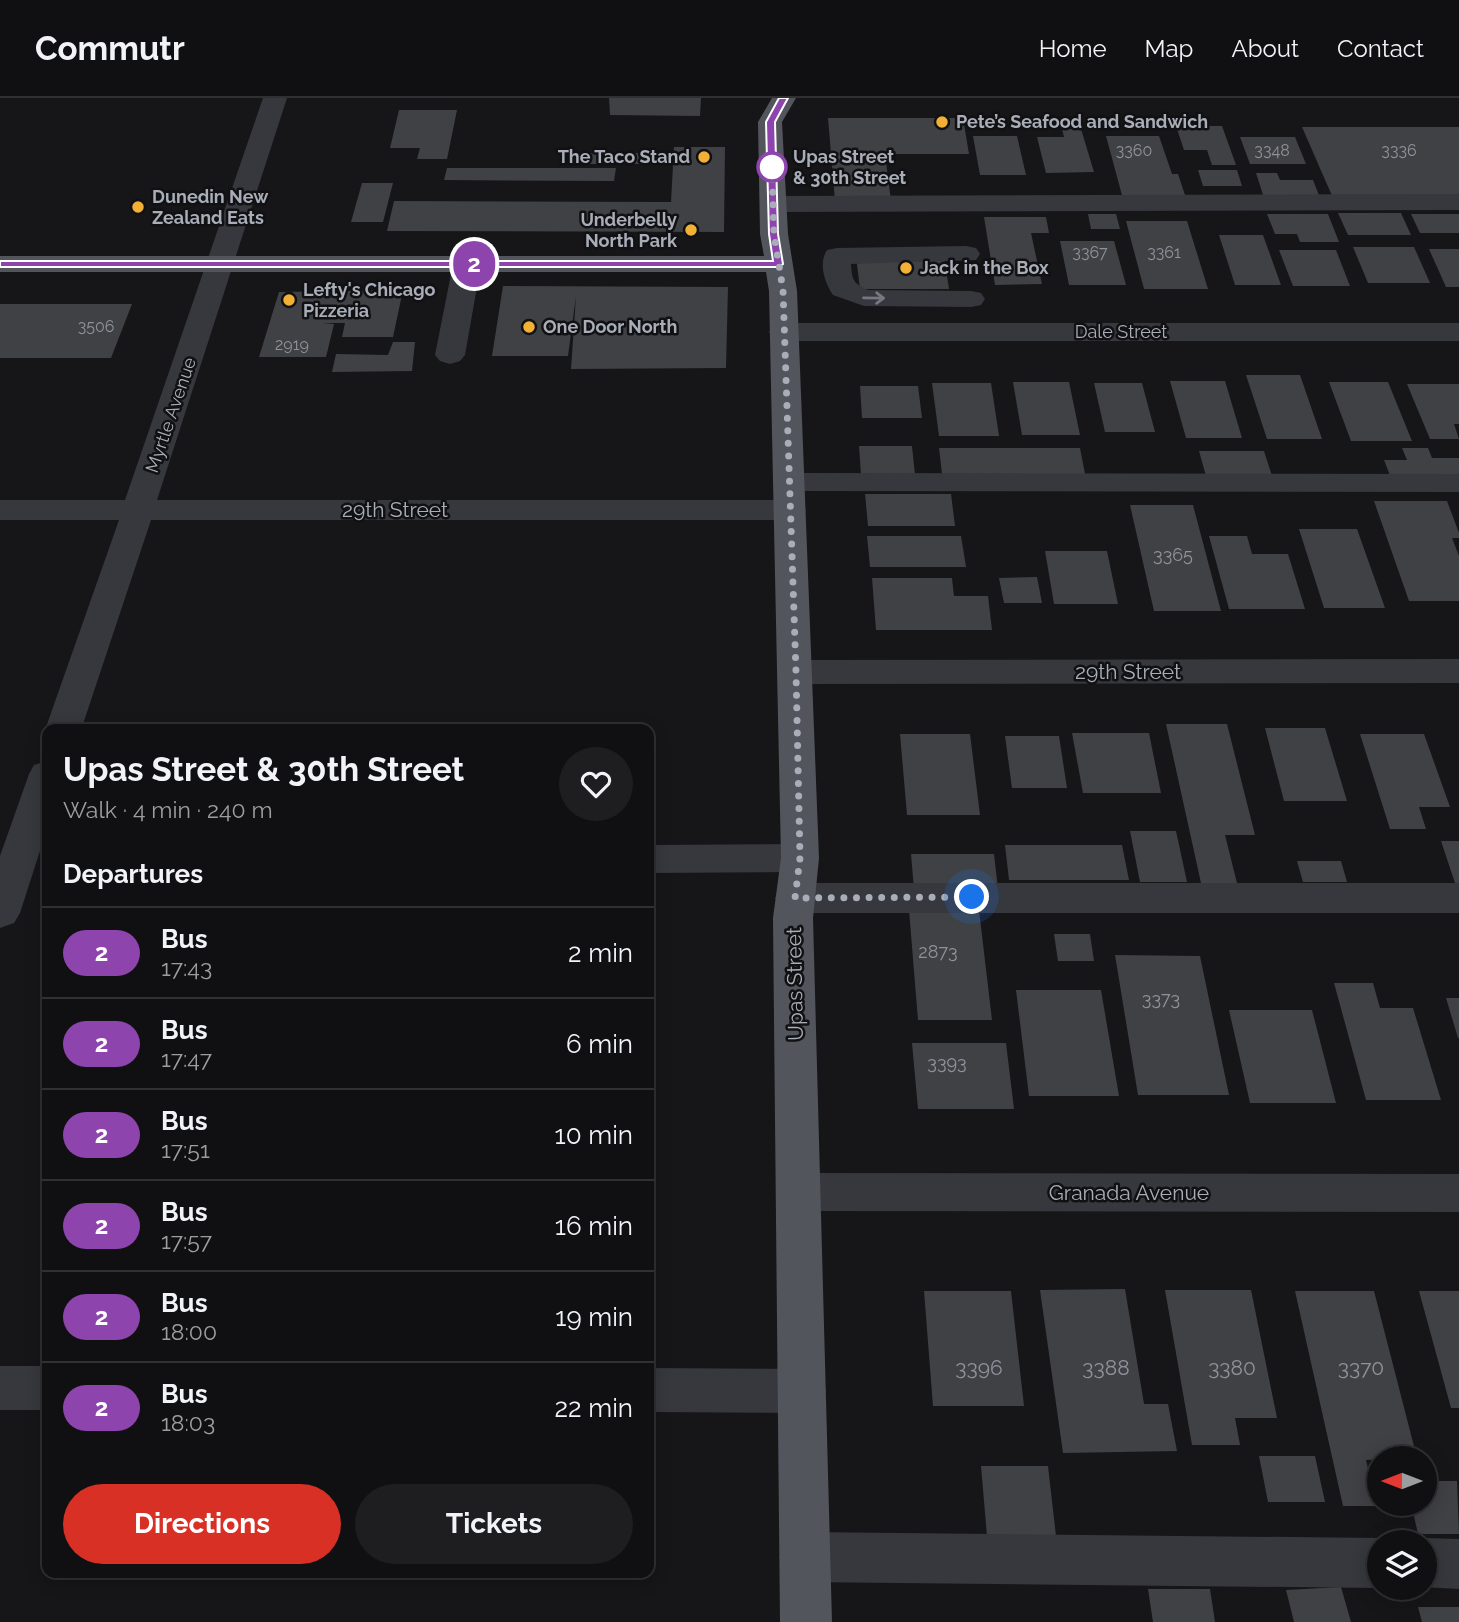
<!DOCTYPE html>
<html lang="en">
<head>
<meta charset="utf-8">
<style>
  body { margin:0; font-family:Raleway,sans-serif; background:#1e1e20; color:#f1f3f6; height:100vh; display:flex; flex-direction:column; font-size:26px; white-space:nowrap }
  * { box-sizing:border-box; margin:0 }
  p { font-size:23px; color:#9c9d9f }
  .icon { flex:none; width:38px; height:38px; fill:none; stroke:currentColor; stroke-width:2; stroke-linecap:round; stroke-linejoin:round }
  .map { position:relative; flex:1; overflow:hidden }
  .details { position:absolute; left:42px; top:626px; width:612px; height:854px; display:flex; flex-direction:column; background:#101012; border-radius:14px; box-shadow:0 4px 18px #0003,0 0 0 2px #303032 }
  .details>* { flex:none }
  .badge { padding:0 14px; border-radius:23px; font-size:24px; line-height:46px }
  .needle { width:46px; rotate:270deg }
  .tools { position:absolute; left:1367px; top:1348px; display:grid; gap:14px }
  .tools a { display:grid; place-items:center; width:70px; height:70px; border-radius:50%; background:#101012; box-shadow:0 4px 18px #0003,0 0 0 2px #303032; font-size:35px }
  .you { position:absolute; width:35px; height:35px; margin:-18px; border:5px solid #fff; border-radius:50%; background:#1a73e8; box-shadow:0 0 0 10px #1a73e833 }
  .map>.badge { position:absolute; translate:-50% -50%; box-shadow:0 0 0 4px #fff }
  h2 { padding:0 21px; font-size:26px; line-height:63px }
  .round { display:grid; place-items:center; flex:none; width:74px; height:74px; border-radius:37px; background:#1e1e20 }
  .summary { display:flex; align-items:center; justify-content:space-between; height:119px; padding:0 21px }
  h1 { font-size:33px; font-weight:700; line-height:52px }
  .cta { display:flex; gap:14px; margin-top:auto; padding:14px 21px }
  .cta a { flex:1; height:80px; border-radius:42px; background:#d93025; color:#fff; font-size:28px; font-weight:700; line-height:80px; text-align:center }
  .cta a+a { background:#1e1e20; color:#f1f3f6 }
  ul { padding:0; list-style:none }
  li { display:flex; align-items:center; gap:21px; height:91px; padding:0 21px; border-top:2px solid #303032 }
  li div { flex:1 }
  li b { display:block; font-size:26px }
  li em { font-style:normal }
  li .badge { min-width:77px; font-weight:700; text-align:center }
  header { display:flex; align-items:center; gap:42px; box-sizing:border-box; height:98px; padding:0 35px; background:#101012; border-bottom:2px solid #303032 }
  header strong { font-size:33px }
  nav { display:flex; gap:38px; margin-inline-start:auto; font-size:24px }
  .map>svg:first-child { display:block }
  .building { fill:#404145 }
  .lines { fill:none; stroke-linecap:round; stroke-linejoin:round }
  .minor { fill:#37383d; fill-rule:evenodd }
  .major { fill:#53555c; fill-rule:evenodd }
  .oneway { stroke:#757881 }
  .line { fill:#8e44ad; stroke:#fff; stroke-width:2 }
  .walk { stroke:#a8adb8; stroke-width:7; stroke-dasharray:0 12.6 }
  .poi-dot { fill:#f2b134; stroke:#111113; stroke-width:2.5 }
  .stop-dot { fill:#fff; stroke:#8e44ad; stroke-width:3.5 }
  .labels { text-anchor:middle; stroke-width:5; stroke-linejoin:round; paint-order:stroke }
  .far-number-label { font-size:16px; fill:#8e929b }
  .far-poi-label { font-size:18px; font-weight:bold; fill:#a8adb8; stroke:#111113; text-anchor:start }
  .far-stop-label { font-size:18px; font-weight:bold; fill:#a8adb8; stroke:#111113; text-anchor:start }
  .far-street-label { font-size:18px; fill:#a8adb8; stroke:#111113 }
  .number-label { font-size:18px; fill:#8e929b }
  .street-label { font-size:21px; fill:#a8adb8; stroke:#111113 }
  .near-number-label { font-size:21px; fill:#8e929b }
</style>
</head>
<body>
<header>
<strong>Commutr</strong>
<nav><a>Home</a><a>Map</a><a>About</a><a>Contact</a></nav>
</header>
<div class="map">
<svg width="1459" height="1524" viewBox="0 0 1459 1524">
  <rect width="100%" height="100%" fill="#161618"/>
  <g class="building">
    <path d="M 609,0 L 701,0 L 700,18 L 610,17 Z"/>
    <path d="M 399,12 L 457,12 L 447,61 L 417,61 L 420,50 L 390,50 Z"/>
    <path d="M 828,20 L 963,20 L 969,56 L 885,56 L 891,103 L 835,103 Z"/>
    <path d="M 1176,28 L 1222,28 L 1236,67 L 1212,67 L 1207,52 L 1184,52 Z"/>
    <path d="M 1302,29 L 1459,29 L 1459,100 L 1333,100 Z"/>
    <path d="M 1062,31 L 1081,31 L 1094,74 L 1046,75 L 1037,39 L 1064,39 Z"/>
    <path d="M 973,38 L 1017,38 L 1026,77 L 980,77 Z"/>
    <path d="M 1106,38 L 1159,38 L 1172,76 L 1178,76 L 1186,100 L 1123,101 Z"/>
    <path d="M 1240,39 L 1295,39 L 1306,66 L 1250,66 Z"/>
    <path d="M 674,49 L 725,49 L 724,134 L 387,133 L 394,103 L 671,104 Z"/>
    <path d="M 589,55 L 666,55 L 666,66 L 588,66 Z"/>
    <path d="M 447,70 L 616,70 L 614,83 L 444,82 Z"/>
    <path d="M 1198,72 L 1237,72 L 1242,88 L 1203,88 Z"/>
    <path d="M 1256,75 L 1277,75 L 1280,82 L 1313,82 L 1320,100 L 1264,100 Z"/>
    <path d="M 362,85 L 393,85 L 383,124 L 351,124 Z"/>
    <path d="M 1338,115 L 1401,115 L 1411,137 L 1348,137 Z"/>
    <path d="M 1088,116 L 1116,116 L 1120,131 L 1091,131 Z"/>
    <path d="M 1267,116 L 1328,116 L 1339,144 L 1300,144 L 1297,136 L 1275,136 Z"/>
    <path d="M 1411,116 L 1459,116 L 1459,135 L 1420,135 Z"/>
    <path d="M 984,119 L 1046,119 L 1049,135 L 1031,135 L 1042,186 L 995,187 Z"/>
    <path d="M 1126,123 L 1187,123 L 1208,191 L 1144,191 Z"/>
    <path d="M 1219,137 L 1263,137 L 1281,187 L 1235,187 Z"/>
    <path d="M 1060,143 L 1114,143 L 1126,187 L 1069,187 Z"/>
    <path d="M 1353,149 L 1414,149 L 1430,185 L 1368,185 Z"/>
    <path d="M 1429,151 L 1459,151 L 1459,189 L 1446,189 Z"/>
    <path d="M 1279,152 L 1336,152 L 1350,188 L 1293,188 Z"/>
    <path d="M 856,158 L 944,158 L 949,191 L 860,191 Z"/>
    <path d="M 503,188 L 728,189 L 726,270 L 571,271 L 576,198 L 568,258 L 492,258 Z"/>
    <path d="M 403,192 L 393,239 L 342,239 L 345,225 L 322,225 L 334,226 L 326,259 L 259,259 L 279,194 Z"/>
    <path d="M 0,206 L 132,206 L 111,260 L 0,260 Z"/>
    <path d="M 393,244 L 415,244 L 412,273 L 332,274 L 336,256 L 388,257 Z"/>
    <path d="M 1246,277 L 1300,277 L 1322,341 L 1267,341 Z"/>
    <path d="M 1170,283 L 1225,283 L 1242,340 L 1186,340 Z"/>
    <path d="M 1013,284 L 1069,284 L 1080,337 L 1022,337 Z"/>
    <path d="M 1329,284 L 1388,284 L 1412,343 L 1351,343 Z"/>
    <path d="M 932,285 L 991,285 L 999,338 L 939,338 Z"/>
    <path d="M 1094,285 L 1142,285 L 1155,334 L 1105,334 Z"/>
    <path d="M 1407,286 L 1459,286 L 1459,326 L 1454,326 L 1459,341 L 1430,341 Z"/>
    <path d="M 860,288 L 918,288 L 922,320 L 862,320 Z"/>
    <path d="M 859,348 L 912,348 L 915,377 L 861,377 Z"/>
    <path d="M 939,350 L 1080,350 L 1085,376 L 942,376 Z"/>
    <path d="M 1402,350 L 1428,350 L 1432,360 L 1459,360 L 1459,380 L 1391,380 L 1384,362 L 1407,362 Z"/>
    <path d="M 1199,353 L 1264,353 L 1272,378 L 1206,378 Z"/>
    <path d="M 865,396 L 951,396 L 955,428 L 868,428 Z"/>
    <path d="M 1374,403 L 1447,403 L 1459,435 L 1459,440 L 1452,440 L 1459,458 L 1459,503 L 1409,503 Z"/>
    <path d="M 1130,407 L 1193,407 L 1221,513 L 1154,513 Z"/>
    <path d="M 1299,431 L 1357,431 L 1385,510 L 1324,510 Z"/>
    <path d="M 867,438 L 961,438 L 966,469 L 870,469 Z"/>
    <path d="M 1209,438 L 1247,438 L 1252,456 L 1288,456 L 1305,511 L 1229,511 Z"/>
    <path d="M 1045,453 L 1107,453 L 1118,506 L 1054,506 Z"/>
    <path d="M 1037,479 L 1042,505 L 1004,505 L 999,480 Z"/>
    <path d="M 872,480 L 952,480 L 954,498 L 988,498 L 992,532 L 876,532 Z"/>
    <path d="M 1166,626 L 1227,626 L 1255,737 L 1225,737 L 1237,785 L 1201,785 Z"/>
    <path d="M 1265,630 L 1325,630 L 1347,703 L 1284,703 Z"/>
    <path d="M 1072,635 L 1149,635 L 1161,695 L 1083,695 Z"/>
    <path d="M 900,636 L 970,636 L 980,717 L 907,717 Z"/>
    <path d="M 1360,636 L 1424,636 L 1450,709 L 1419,709 L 1426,731 L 1390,731 Z"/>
    <path d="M 1005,638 L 1059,638 L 1067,690 L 1012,690 Z"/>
    <path d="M 1130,733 L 1176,733 L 1187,784 L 1140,784 Z"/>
    <path d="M 1441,743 L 1459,743 L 1459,785 L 1455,785 Z"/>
    <path d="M 1005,747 L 1122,747 L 1129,782 L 1009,782 Z"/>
    <path d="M 911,756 L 994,756 L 998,791 L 914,791 Z"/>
    <path d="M 1297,763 L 1341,763 L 1347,784 L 1303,784 Z"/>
    <path d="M 909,812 L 979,812 L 992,922 L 918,922 Z"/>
    <path d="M 1054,836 L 1090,836 L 1094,863 L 1058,863 Z"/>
    <path d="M 1115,857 L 1200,858 L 1229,997 L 1138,997 Z"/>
    <path d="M 1334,885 L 1373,885 L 1380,910 L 1413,910 L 1441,1002 L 1366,1002 Z"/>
    <path d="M 1016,892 L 1101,892 L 1119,998 L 1029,998 Z"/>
    <path d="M 1446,900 L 1459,900 L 1459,940 L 1458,940 Z"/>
    <path d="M 1229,912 L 1312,912 L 1336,1005 L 1250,1005 Z"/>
    <path d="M 912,945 L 1006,945 L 1014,1011 L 918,1011 Z"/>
    <path d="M 1125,1191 L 1144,1306 L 1168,1306 L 1177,1353 L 1063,1355 L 1040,1192 Z"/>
    <path d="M 1165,1192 L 1251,1192 L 1277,1320 L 1235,1320 L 1240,1347 L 1192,1347 Z"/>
    <path d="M 924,1193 L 1011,1193 L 1024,1308 L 933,1308 Z"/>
    <path d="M 1295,1193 L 1374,1193 L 1417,1360 L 1366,1362 L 1377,1408 L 1343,1408 Z"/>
    <path d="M 1419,1193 L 1459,1193 L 1459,1310 L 1451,1310 Z"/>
    <path d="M 1259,1358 L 1315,1358 L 1325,1404 L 1268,1404 Z"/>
    <path d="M 981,1368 L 1048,1368 L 1056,1438 L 987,1438 Z"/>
    <path d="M 1424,1383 L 1457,1383 L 1459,1436 L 1418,1436 L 1411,1405 L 1424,1405 Z"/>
    <path d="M 1341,1489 L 1351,1524 L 1294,1524 L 1286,1492 Z"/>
    <path d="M 1148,1491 L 1210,1491 L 1215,1524 L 1153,1524 Z"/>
    <path d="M 1418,1509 L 1459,1509 L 1459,1524 L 1422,1524 Z"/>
  </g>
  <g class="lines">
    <g class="minor">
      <path d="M 263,0 L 287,0 L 157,402 L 790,402 L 801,405 L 806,412 L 801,419 L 790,422 L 151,422 L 81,632 L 47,632 L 47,636 L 45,632 L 119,422 L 0,422 L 0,402 L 125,402 Z"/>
      <path d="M 1459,96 L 1459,112 L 773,114 L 764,112 L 760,106 L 764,100 L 773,98 Z"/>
      <path d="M 966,148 L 976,150 L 980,156 L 976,162 L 851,166 C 852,182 853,185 868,192 L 971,193 L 981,195 L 985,201 L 981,207 L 971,209 L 864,208 L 833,197 C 825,185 818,166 827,152 L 837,150 Z"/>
      <path d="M 467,158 L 477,160 L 481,166 L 465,257 L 460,263 L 450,266 L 440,263 L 435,257 L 453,166 L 457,160 Z"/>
      <path d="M 783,225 L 1459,225 L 1459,243 L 783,243 L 773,240 L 769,234 L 773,228 Z"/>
      <path d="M 790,375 L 1459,376 L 1459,394 L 790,393 L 779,391 L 774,384 L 779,377 Z"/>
      <path d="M 1459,561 L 1459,585 L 796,586 L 784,582 L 778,574 L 784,566 L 796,562 Z"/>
      <path d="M 47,663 L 47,731 L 20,815 L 14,825 L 0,830 L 0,758 L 29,676 L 34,667 Z"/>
      <path d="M 800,746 L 814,750 L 819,760 L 814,770 L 800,774 L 649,775 L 649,747 Z"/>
      <path d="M 795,785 L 1459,785 L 1459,815 L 795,815 L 781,810 L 775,800 L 781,790 Z"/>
      <path d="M 800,1075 L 1459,1076 L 1459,1114 L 800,1113 L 784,1107 L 778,1094 L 784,1081 Z"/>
      <rect x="0" y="1268" width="47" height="44"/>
      <path d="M 649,1270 L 802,1271 L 819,1277 L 826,1293 L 819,1309 L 802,1315 L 649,1314 Z"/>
      <path d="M 805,1434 L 1379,1440 L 1388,1444 L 1379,1444 L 1379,1490 L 805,1484 L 787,1477 L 779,1459 L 787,1441 Z"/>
      <path d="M 1424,1440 L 1459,1441 L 1459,1491 L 1422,1489 L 1424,1489 L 1424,1444 L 1415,1444 Z"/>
    </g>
    <path class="major" d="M 772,0 L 796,0 L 782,24 L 788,136 L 797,193 L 819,760 L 813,820 L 832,1524 L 780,1524 L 773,820 L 781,760 L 769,193 L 766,174 L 0,174 L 0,158 L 764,158 L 760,136 L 758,24 Z"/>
  </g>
  <defs><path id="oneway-shaft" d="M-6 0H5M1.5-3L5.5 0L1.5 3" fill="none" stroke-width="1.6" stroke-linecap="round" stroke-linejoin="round" transform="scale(1.75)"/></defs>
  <use class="oneway" href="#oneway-shaft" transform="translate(874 200) rotate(1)"/>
  <path class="line" d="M 779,0 L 788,0 L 775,24 L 778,136 L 783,166 L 778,169 L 0,169 L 0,163 L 773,163 L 769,136 L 766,24 Z"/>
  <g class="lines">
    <path class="walk" d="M 772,69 L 774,136 L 783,192 L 796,574 L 800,760 L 795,800 L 972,799"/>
  </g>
  <g class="poi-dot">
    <circle cx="942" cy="24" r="7"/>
    <circle cx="704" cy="59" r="7"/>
    <circle cx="138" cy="109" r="7"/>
    <circle cx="691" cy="132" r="7"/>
    <circle cx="906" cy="170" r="7"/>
    <circle cx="289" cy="202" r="7"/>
    <circle cx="529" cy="229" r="7"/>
  </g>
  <circle class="stop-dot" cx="772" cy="69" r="14"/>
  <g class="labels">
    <g class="far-number-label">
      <text x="1134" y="58">3360</text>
      <text x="1272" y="58">3348</text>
      <text x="1399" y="58">3336</text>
      <text x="1090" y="160">3367</text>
      <text x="1164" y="160">3361</text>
      <text x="96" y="234">3506</text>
      <text x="292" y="252">2919</text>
    </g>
    <g class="far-poi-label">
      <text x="956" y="30">Pete’s Seafood and Sandwich</text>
      <text x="690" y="65" text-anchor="end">The Taco Stand</text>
      <text x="152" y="105">Dunedin New<tspan x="152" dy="21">Zealand Eats</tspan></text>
      <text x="677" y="128" text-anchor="end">Underbelly<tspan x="677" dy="21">North Park</tspan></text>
      <text x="920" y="176">Jack in the Box</text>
      <text x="303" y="198">Lefty's Chicago<tspan x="303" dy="21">Pizzeria</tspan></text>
      <text x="543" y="235">One Door North</text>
    </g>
    <g class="far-stop-label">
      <text x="793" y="65">Upas Street<tspan x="793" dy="21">&amp; 30th Street</tspan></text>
    </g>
    <g class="far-street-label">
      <text x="1121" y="240">Dale Street</text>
      <text transform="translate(171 317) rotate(-71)" y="6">Myrtle Avenue</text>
    </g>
    <g class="number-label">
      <text x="1173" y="463">3365</text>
      <text x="938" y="860">2873</text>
      <text x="1161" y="907">3373</text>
      <text x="947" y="971">3393</text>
    </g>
    <g class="street-label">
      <text x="395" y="419">29th Street</text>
      <text x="1128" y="581">29th Street</text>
      <text transform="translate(795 886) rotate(-91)" y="7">Upas Street</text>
      <text x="1129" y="1102">Granada Avenue</text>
    </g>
    <g class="near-number-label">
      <text x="979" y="1277">3396</text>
      <text x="1106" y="1277">3388</text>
      <text x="1232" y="1277">3380</text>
      <text x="1361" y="1277">3370</text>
    </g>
  </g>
</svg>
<div class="tools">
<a><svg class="needle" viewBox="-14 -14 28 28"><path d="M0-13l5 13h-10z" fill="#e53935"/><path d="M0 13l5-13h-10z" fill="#9c9d9f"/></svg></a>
<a><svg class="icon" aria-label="layers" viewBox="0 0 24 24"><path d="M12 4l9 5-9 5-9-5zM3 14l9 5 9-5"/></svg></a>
</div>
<div class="you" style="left:972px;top:799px"></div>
<b class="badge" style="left:474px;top:166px;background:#8e44ad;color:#fff">2</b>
<section class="details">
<div class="summary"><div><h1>Upas Street &amp; 30th Street</h1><p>Walk · 4 min · 240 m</p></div><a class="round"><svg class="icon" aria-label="heart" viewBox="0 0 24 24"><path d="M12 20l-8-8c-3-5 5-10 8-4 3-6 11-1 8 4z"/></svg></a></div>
<h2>Departures</h2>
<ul>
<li><span class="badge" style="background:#8e44ad;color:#fff">2</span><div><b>Bus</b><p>17:43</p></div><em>2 min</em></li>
<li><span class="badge" style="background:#8e44ad;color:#fff">2</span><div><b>Bus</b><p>17:47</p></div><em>6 min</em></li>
<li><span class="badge" style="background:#8e44ad;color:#fff">2</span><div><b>Bus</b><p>17:51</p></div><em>10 min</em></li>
<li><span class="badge" style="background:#8e44ad;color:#fff">2</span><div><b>Bus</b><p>17:57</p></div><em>16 min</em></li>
<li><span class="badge" style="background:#8e44ad;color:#fff">2</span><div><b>Bus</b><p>18:00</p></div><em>19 min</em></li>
<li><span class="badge" style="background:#8e44ad;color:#fff">2</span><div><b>Bus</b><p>18:03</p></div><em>22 min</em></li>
</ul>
<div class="cta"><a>Directions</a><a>Tickets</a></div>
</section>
</div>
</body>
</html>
